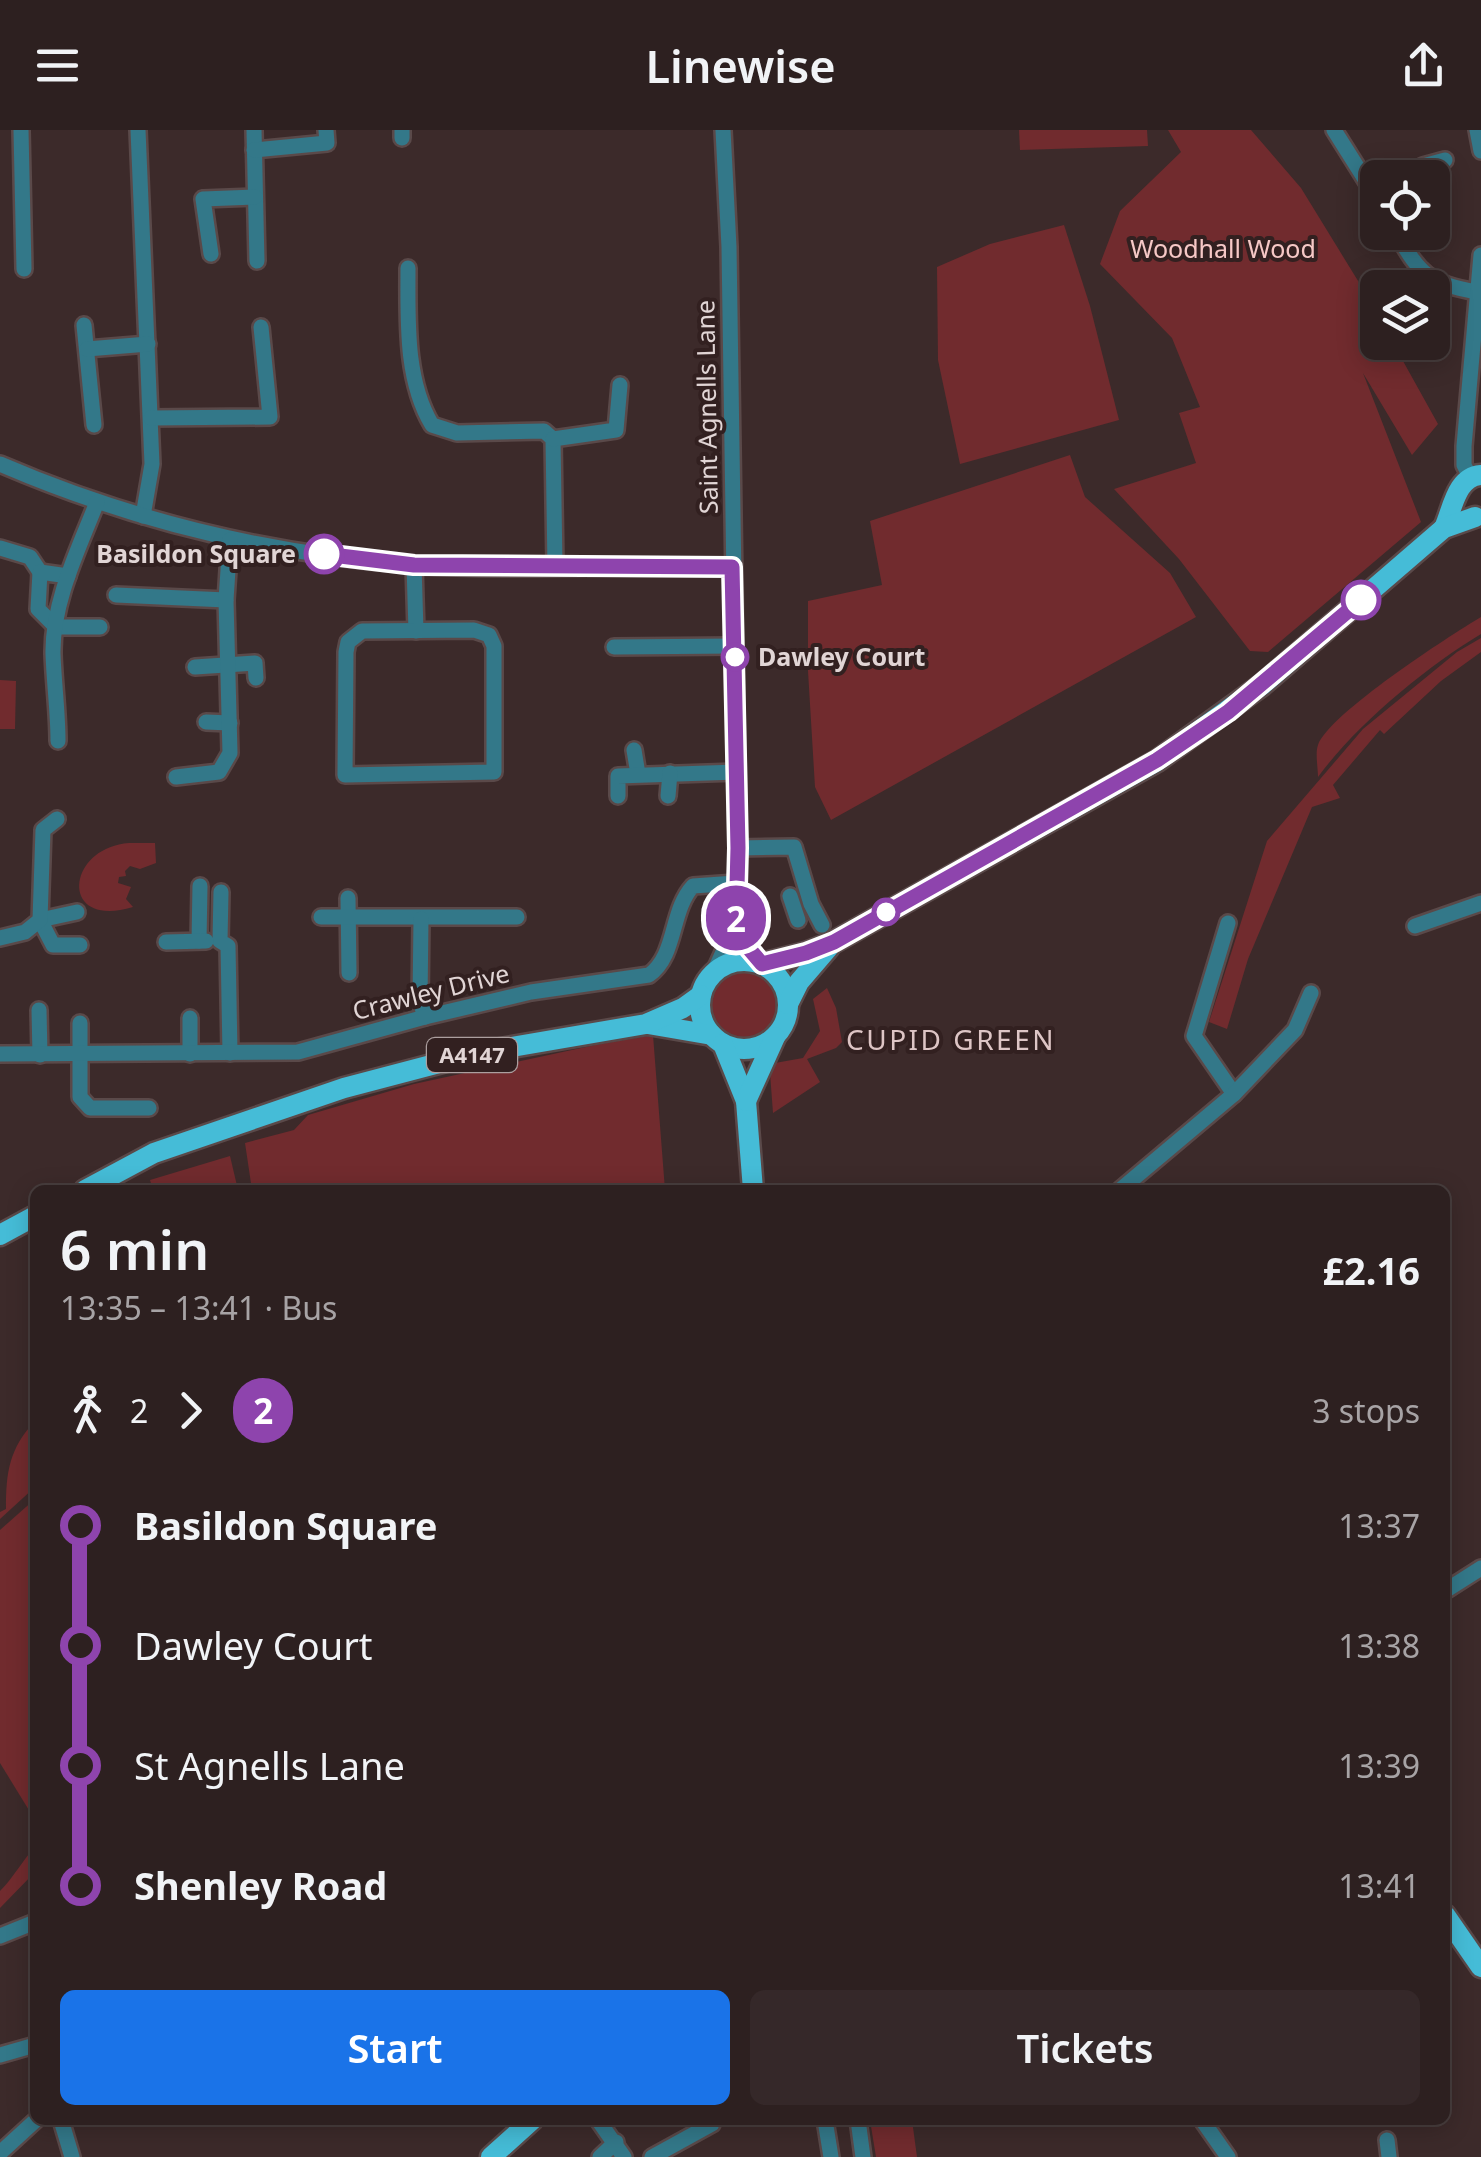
<!DOCTYPE html>
<html lang="en">
<head>
<meta charset="utf-8">
<style>
  body { margin:0; font-family:"Noto Sans",sans-serif; background:#352829; color:#f1f3f6; height:100vh; display:flex; flex-direction:column; font-size:38px; white-space:nowrap }
  * { box-sizing:border-box; margin:0 }
  p { font-size:32px; color:#a7a3a5 }
  .icon { flex:none; width:55px; height:55px; fill:none; stroke:currentColor; stroke-width:2; stroke-linecap:round; stroke-linejoin:round }
  .map { position:relative; flex:1; overflow:hidden }
  .side { position:absolute; left:30px; top:1055px; width:1420px; height:940px; display:flex; flex-direction:column; background:#2d2020; border-radius:15px; box-shadow:0 5px 25px #0003,0 0 0 2px #483e3e }
  .side>* { flex:none }
  .badge { padding:0 20px; border-radius:32px; font-size:35px; line-height:65px }
  .controls { position:absolute; left:1360px; top:30px; display:grid; gap:20px }
  .controls a { display:grid; place-items:center; width:90px; height:90px; border-radius:15px; background:#2d2020; box-shadow:0 5px 25px #0003,0 0 0 2px #483e3e; font-size:50px }
  .map>.badge { position:absolute; translate:-50% -50%; box-shadow:0 0 0 5px #fff }
  .legs { display:flex; align-items:center; gap:15px; height:110px; padding:0 30px; font-size:32px }
  .legs p { margin-inline-start:auto }
  .headline { display:flex; align-items:center; justify-content:space-between; height:170px; padding:0 30px }
  h1 { font-size:55px; font-weight:600; line-height:75px }
  .action { display:flex; gap:20px; margin-top:auto; padding:20px 30px }
  .action a { flex:1; height:115px; border-radius:15px; background:#1a73e8; color:#fff; font-size:40px; font-weight:600; line-height:115px; text-align:center }
  .action a+a { background:#352829; color:#f1f3f6 }
  ul { padding:0 30px; list-style:none }
  li { display:flex; align-items:center; gap:35px; height:120px; font-size:38px }
  li i { display:grid; place-items:center; width:15px; height:100%; margin:0 12px; background:currentColor }
  li i::after { content:''; width:25px; height:25px; margin:-12px; border:8px solid; border-radius:50%; background:#2d2020 }
  li p { margin-inline-start:auto }
  li:first-child i { background:linear-gradient(#0000 50%,currentColor 0) }
  li:last-child i { background:linear-gradient(currentColor 50%,#0000 0) }
  header { display:flex; justify-content:space-between; align-items:center; height:130px; padding:0 30px; background:#2d2020; font-size:45px; font-weight:600 }
  .map>svg:first-child { display:block }
  .green { fill:#712b2e }
  .lines { fill:none; stroke-linecap:round; stroke-linejoin:round }
  .minor-casing { stroke:#5a4949; stroke-width:20 }
  .major-casing { stroke:#5a4949; stroke-width:25 }
  .minor { stroke:#337889; stroke-width:15 }
  .major { stroke:#45bcd7; stroke-width:20 }
  .line-1-casing { stroke:#fff; stroke-width:22 }
  .line-1 { stroke:#8e44ad; stroke-width:15 }
  .stop-1-dot { fill:#fff; stroke:#8e44ad; stroke-width:5 }
  .labels { text-anchor:middle; stroke-width:8; stroke-linejoin:round; paint-order:stroke }
  .shield { fill:#322020; stroke:#ac9f9f; stroke-width:2.5 }
  .shield-label { font-size:22px; font-weight:bold; fill:#e1d5d5 }
  .park-label { font-size:25px; fill:#f6c8c6; stroke:#322020 }
  .street-label { font-size:25px; fill:#e1d5d5; stroke:#322020 }
  .stop-label { font-size:25px; font-weight:bold; fill:#e1d5d5; stroke:#322020; text-anchor:end }
  .neighbourhood-label { font-size:28px; letter-spacing:2.5px; fill:#ddc5c5; stroke:#322020 }
</style>
</head>
<body>
<header><svg class="icon" aria-label="menu" viewBox="0 0 24 24"><path d="M4 6h16M4 12h16M4 18h16"/></svg>Linewise<svg class="icon" aria-label="share" viewBox="0 0 24 24"><path d="M12 15V3M7 8l5-5 5 5M5 13v7h14v-7"/></svg></header>
<div class="map">
<svg width="1481" height="2027" viewBox="0 0 1481 2027">
  <rect width="100%" height="100%" fill="#3c2a2a"/>
  <g class="green">
    <path d="M 1019,0 L 1147,0 L 1148,16 L 1020,20 Z"/>
    <path d="M 1168,0 L 1251,0 L 1301,58 L 1363,159 L 1377,185 L 1378,212 L 1393,213 L 1438,294 L 1412,325 L 1363,243 L 1421,392 L 1268,522 L 1250,521 L 1179,429 L 1114,359 L 1196,333 L 1179,283 L 1200,277 L 1172,208 L 1100,134 L 1120,81 L 1181,22 Z"/>
    <path d="M 1064,95 L 1090,176 L 1119,290 L 960,334 L 938,230 L 937,137 L 990,114 Z"/>
    <path d="M 1070,325 L 1085,367 L 1170,443 L 1196,487 L 831,690 L 815,657 L 808,541 L 808,471 L 882,455 L 870,391 Z"/>
    <path d="M 1481,487 L 1481,504 C 1426,537 1356,595 1318,647 C 1318,638 1315,623 1318,615 C 1329,584 1449,506 1481,487 Z"/>
    <path d="M 1481,508 L 1481,522 L 1441,551 L 1384,604 L 1380,600 L 1333,655 L 1340,668 L 1312,677 L 1248,829 L 1227,899 L 1209,892 L 1267,711 L 1363,599 L 1457,522 Z"/>
    <path d="M 0,550 L 16,551 L 15,599 L 0,599 Z"/>
    <path d="M 129,713 L 155,713 L 156,733 L 140,739 L 130,736 L 125,741 L 126,746 L 119,747 L 118,753 L 131,757 L 126,769 L 133,777 C 59,800 65,718 129,713 Z"/>
    <circle cx="743" cy="874" r="38"/>
    <path d="M 827,858 L 836,878 L 842,912 L 836,918 L 807,929 L 820,952 L 773,983 L 770,943 L 775,933 L 803,928 L 820,901 L 813,869 Z"/>
    <path d="M 653,905 L 665,1060 L 252,1060 L 245,1013 L 294,1000 L 308,985 L 414,954 L 595,915 Z"/>
    <path d="M 230,1026 L 238,1060 L 153,1060 L 150,1050 Z"/>
    <path d="M 35,1291 L 35,1357 L 0,1389 L 0,1382 L 6,1379 C 6,1342 9,1319 35,1291 Z"/>
    <path d="M 35,1369 L 35,1690 L 0,1633 L 0,1400 Z"/>
    <path d="M 35,1717 L 35,1742 L 0,1778 L 0,1761 C 14,1747 22,1731 35,1717 Z"/>
    <path d="M 870,1990 L 912,1990 L 917,2027 L 876,2027 Z"/>
  </g>
  <g class="lines">
    <defs>
      <g id="minor">
        <path d="M 21,0 L 24,139"/>
        <path d="M 138,0 L 152,334 L 143,386"/>
        <path d="M 254,0 L 257,131"/>
        <path d="M 402,0 L 402,8"/>
        <path d="M 1334,0 L 1378,70"/>
        <path d="M 1477,0 L 1481,21"/>
        <path d="M 254,20 L 327,13 L 326,0"/>
        <path d="M 1402,48 L 1423,36 L 1445,30"/>
        <path d="M 1396,102 C 1420,145 1428,153 1477,162"/>
        <path d="M 211,124 L 203,69 L 255,67"/>
        <path d="M 408,138 C 408,190 405,250 432,295 L 457,303 L 544,301 L 553,309 L 555,436"/>
        <path d="M 84,195 L 94,295"/>
        <path d="M 87,219 L 148,214"/>
        <path d="M 151,288 L 270,287 L 261,197"/>
        <path d="M 553,309 L 616,300 L 620,255"/>
        <path d="M 0,334 C 132,391 270,424 413,435 C 519,442 626,434 733,437"/>
        <path d="M 1470,347 L 1464,335 L 1464,316 L 1481,125"/>
        <path d="M 0,418 L 30,427 L 40,442"/>
        <path d="M 414,435 L 416,501"/>
        <path d="M 68,446 L 40,442 L 38,479 L 56,497 L 100,497"/>
        <path d="M 116,465 L 226,470"/>
        <path d="M 474,500 L 489,505 L 494,516 L 494,642 L 345,645 L 346,522 L 348,512 L 362,501 Z"/>
        <path d="M 614,517 L 735,516"/>
        <path d="M 195,537 L 255,533 L 256,548"/>
        <path d="M 206,592 L 230,593"/>
        <path d="M 58,611 C 58,582 54,553 53,524 C 52,472 79,418 97,372"/>
        <path d="M 634,620 L 638,644"/>
        <path d="M 176,647 L 219,642 L 230,623 L 226,470 L 230,410"/>
        <path d="M 618,666 L 618,646 L 737,642"/>
        <path d="M 668,666 L 670,643"/>
        <path d="M 738,718 L 794,717 L 811,774 L 822,795"/>
        <path d="M 221,762 L 220,811 L 228,816 L 230,923"/>
        <path d="M 790,766 L 798,790"/>
        <path d="M 348,768 L 349,843"/>
        <path d="M 77,782 L 40,790 L 53,815 L 80,815"/>
        <path d="M 321,787 L 517,787"/>
        <path d="M 421,789 L 420,871 L 425,887"/>
        <path d="M 736,793 L 745,814 L 759,833"/>
        <path d="M 1228,793 L 1194,906 L 1234,964"/>
        <path d="M 1415,796 L 1481,773"/>
        <path d="M 0,808 L 25,802 L 40,790 L 43,700 L 57,689"/>
        <path d="M 199,811 L 200,756"/>
        <path d="M 166,812 L 206,811"/>
        <path d="M 714,842 L 736,793 L 738,718 L 729,117 L 723,0"/>
        <path d="M 39,880 L 40,925"/>
        <path d="M 190,888 L 190,924"/>
        <path d="M 80,893 L 80,967 L 90,978 L 149,978"/>
        <path d="M 0,924 L 298,922 L 425,887 L 531,862 L 649,845 C 677,825 670,781 693,756 L 736,753"/>
        <path d="M 1120,1060 L 1234,964 L 1295,900 L 1311,863"/>
        <path d="M 1445,1461 L 1481,1438"/>
        <path d="M 0,1806 L 35,1792"/>
        <path d="M 0,1925 L 35,1915"/>
        <path d="M 61,1990 L 72,2027"/>
        <path d="M 598,1990 L 624,2027"/>
        <path d="M 825,1990 L 831,2027"/>
        <path d="M 858,1990 L 863,2027"/>
        <path d="M 1202,1990 L 1228,2027"/>
        <path d="M 1387,2010 L 1389,2027"/>
        <path d="M 0,2023 L 36,1990"/>
        <path d="M 600,2027 L 616,2012"/>
        <path d="M 652,2027 L 712,1994 L 713,1990"/>
      </g>
      <g id="major">
        <path d="M 1444,398 C 1453,378 1456,347 1481,345"/>
        <circle cx="744" cy="875" r="44"/>
        <path d="M 762,834 L 806,823 L 834,812 L 1157,631 L 1262,555 L 1444,398 L 1475,387"/>
        <path d="M 788,874 L 799,852 L 829,817"/>
        <path d="M 648,894 L 712,905"/>
        <path d="M 723,914 L 746,971 L 753,1060"/>
        <path d="M 746,971 L 775,907"/>
        <path d="M 85,1060 L 154,1023 L 344,958 L 477,923 L 646,894 L 683,878 L 701,865"/>
        <path d="M 0,1105 L 35,1086"/>
        <path d="M 1445,1785 L 1481,1837"/>
        <path d="M 491,2027 L 532,1990"/>
      </g>
    </defs>
    <use href="#minor" class="minor-casing"/>
    <use href="#major" class="major-casing"/>
    <use href="#minor" class="minor"/>
    <use href="#major" class="major"/>
  </g>
  <g class="lines">
    <defs>
      <path id="line-1" d="M 324,424 L 414,435 L 732,437 L 738,718 L 736,794 L 745,814 L 762,834 L 806,823 L 834,812 L 1157,630 L 1228,582 L 1361,470"/>
    </defs>
    <use href="#line-1" class="line-1-casing"/>
    <use href="#line-1" class="line-1"/>
  </g>
  <g class="stop-1-dot">
    <circle cx="324" cy="424" r="18"/>
    <circle cx="1361" cy="470" r="18"/>
    <circle cx="735" cy="527" r="12"/>
    <circle cx="886" cy="782" r="12"/>
  </g>
  <g class="labels">
    <rect class="shield" x="427" y="908" width="90" height="34" rx="8"/>
    <g class="shield-label">
      <text x="472" y="933">A4147</text>
    </g>
    <g class="park-label">
      <text x="1223" y="128">Woodhall Wood</text>
    </g>
    <g class="street-label">
      <text transform="translate(707 277) rotate(-91)" y="9">Saint Agnells Lane</text>
      <text transform="translate(431 862) rotate(-14)" y="9">Crawley Drive</text>
    </g>
    <g class="stop-label">
      <text x="296" y="433">Basildon Square</text>
      <text x="758" y="536" text-anchor="start">Dawley Court</text>
    </g>
    <g class="neighbourhood-label">
      <text x="951" y="920">CUPID GREEN</text>
    </g>
  </g>
</svg>
<div class="controls">
<a><svg class="icon" aria-label="locate" viewBox="0 0 24 24"><circle cx="12" cy="12" r="6"/><path d="M12 2v4M12 18v4M2 12h4M18 12h4"/></svg></a>
<a><svg class="icon" aria-label="layers" viewBox="0 0 24 24"><path d="M12 4l9 5-9 5-9-5zM3 14l9 5 9-5"/></svg></a>
</div>
<b class="badge" style="left:736px;top:788px;background:#8e44ad;color:#fff">2</b>
<section class="side">
<div class="headline"><div><h1>6 min</h1><p>13:35 – 13:41 · Bus</p></div><b>£2.16</b></div>
<div class="legs"><svg class="icon" aria-label="walk" viewBox="0 0 24 24"><circle cx="13" cy="4" r="2"/><path d="M13 8l-2 6 4 7M11 14l-3 7M7 12l3-4h3l4 4"/></svg>2<svg class="icon" aria-label="forward" viewBox="0 0 24 24"><path d="M9 5l7 7-7 7"/></svg><b class="badge" style="background:#8e44ad;color:#fff">2</b><p>3 stops</p></div>
<ul>
<li><i style="color:#8e44ad"></i><b>Basildon Square</b><p>13:37</p></li>
<li><i style="color:#8e44ad"></i><span>Dawley Court</span><p>13:38</p></li>
<li><i style="color:#8e44ad"></i><span>St Agnells Lane</span><p>13:39</p></li>
<li><i style="color:#8e44ad"></i><b>Shenley Road</b><p>13:41</p></li>
</ul>
<div class="action"><a>Start</a><a>Tickets</a></div>
</section>
</div>
</body>
</html>
